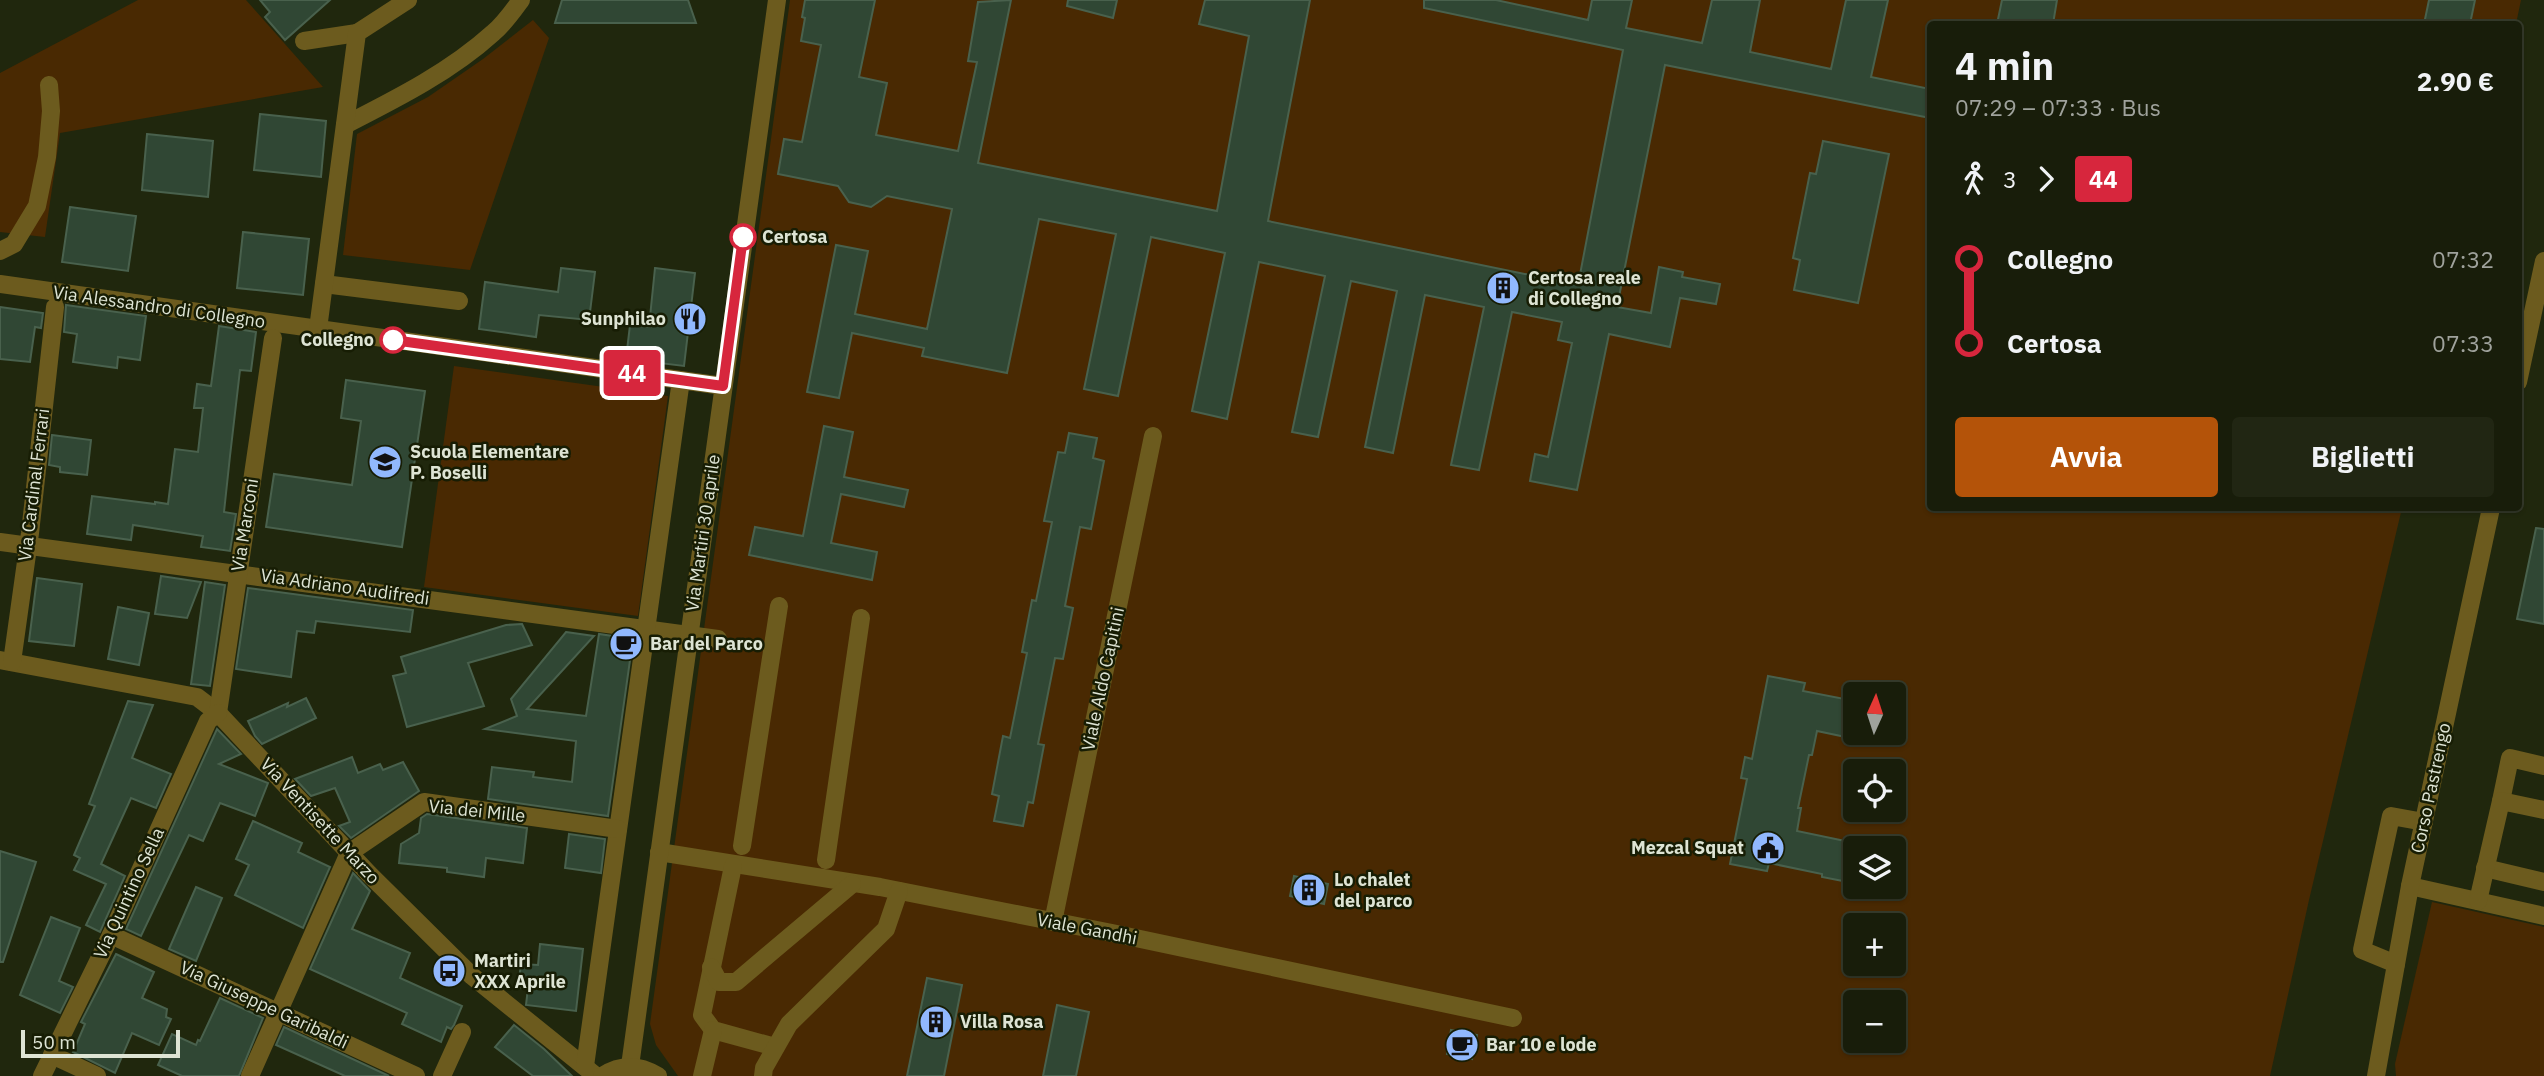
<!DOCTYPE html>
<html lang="it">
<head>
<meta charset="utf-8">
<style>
  body { margin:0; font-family:"IBM Plex Sans",sans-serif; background:#212613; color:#f1f3f6; height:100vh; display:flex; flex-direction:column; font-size:26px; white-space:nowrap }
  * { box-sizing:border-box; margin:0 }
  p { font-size:23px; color:#9fa29c }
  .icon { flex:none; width:38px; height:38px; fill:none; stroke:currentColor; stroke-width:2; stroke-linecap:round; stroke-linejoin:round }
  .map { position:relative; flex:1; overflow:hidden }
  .panel { position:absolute; left:1927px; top:21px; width:595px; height:490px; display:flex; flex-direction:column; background:#181d0a; border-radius:7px; box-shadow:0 2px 5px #0004,0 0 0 2px #363b2b }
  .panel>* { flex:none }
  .badge { padding:0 14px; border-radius:5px; font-size:24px; line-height:46px }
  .needle { width:46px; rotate:3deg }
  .buttons { position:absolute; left:1843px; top:682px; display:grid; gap:14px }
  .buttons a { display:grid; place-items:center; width:63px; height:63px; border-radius:7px; background:#181d0a; box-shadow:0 2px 5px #0004,0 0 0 2px #363b2b; font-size:35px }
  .scale { position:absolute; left:21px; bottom:18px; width:159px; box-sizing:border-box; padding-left:7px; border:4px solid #dee4d4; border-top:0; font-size:19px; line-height:24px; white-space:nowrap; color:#dee4d4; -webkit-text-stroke:5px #171d04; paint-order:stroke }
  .map>.badge { position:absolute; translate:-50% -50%; box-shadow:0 0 0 4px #fff }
  .legs { display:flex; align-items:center; gap:10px; height:77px; padding:0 28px; font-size:23px }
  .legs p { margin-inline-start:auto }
  .overview { display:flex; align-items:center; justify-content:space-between; height:119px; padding:0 28px }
  h1 { font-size:38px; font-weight:700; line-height:52px }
  .action { display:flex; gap:14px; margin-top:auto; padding:14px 28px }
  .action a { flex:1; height:80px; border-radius:7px; background:#b45309; color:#fff; font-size:28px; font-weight:700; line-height:80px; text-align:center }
  .action a+a { background:#212613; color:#f1f3f6 }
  ul { padding:0 28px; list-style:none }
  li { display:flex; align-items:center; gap:24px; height:84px; font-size:26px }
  li i { display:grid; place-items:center; width:10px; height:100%; margin:0 9px; background:currentColor }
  li i::after { content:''; width:18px; height:18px; margin:-9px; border:5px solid; border-radius:50%; background:#181d0a }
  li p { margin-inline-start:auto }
  li:first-child i { background:linear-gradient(#0000 50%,currentColor 0) }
  li:last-child i { background:linear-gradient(currentColor 50%,#0000 0) }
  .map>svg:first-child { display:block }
  .green { fill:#492902; fill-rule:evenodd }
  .building { fill:#304734; stroke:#49614d; stroke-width:2 }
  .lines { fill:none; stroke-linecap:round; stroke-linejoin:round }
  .minor { stroke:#6c5b1e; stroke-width:18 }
  .line-1-casing { stroke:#fff; stroke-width:16 }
  .line-1 { stroke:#d7263d; stroke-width:10 }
  .stop-1-dot { fill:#fff; stroke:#d7263d; stroke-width:3.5 }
  .labels { text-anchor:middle; stroke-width:5; stroke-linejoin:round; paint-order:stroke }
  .stop-label { font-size:18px; font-weight:bold; fill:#dee4d4; stroke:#171d04; text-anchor:start }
  .poi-label { font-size:18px; font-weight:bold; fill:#dee4d4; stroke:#171d04; text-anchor:start }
  .street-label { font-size:18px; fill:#dee4d4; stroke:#171d04 }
</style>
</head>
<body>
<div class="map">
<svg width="2544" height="1076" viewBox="0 0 2544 1076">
  <rect width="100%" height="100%" fill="#20270d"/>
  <g class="green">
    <path d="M 138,0 L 246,0 L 323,87 L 60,133 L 45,237 L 0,232 L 0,73 Z"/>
    <path d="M 790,0 L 2521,0 L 2516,24 L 1930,24 L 1930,508 L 2402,508 L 2309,900 L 2270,1076 L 678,1076 L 656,1045 L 650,1024 ZM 1855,695 L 1894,695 L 1894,733 L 1855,733 ZM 1855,772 L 1894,772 L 1894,810 L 1855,810 ZM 1855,849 L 1894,849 L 1894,887 L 1855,887 ZM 1855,926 L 1894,926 L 1894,964 L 1855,964 ZM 1855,1003 L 1894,1003 L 1894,1041 L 1855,1041 Z"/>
    <path d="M 533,20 L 549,38 L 470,270 L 343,255 L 357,134 L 428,97 L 483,59 Z"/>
    <path d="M 454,366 L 668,396 L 638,616 L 424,587 Z"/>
    <path d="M 2432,902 L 2544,927 L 2544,1076 L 2396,1076 L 2395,1064 Z"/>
  </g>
  <g class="building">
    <path d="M 260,0 L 330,0 L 285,40 L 265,17 L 270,12 Z"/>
    <path d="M 562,0 L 688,0 L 696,23 L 555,23 Z"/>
    <path d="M 805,0 L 875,0 L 859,77 L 887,83 L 876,135 L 958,151 L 977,62 L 968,61 L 978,2 L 1011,0 L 978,163 L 1217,211 L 1249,36 L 1199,24 L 1205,0 L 1310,0 L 1268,221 L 1578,285 L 1623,50 L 1424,8 L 1424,0 L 1496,0 L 1588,20 L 1592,0 L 1632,0 L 1626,28 L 1702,43 L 1712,0 L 1760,0 L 1750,52 L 1831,69 L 1846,0 L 1888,0 L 1871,77 L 1930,89 L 1930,118 L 1665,65 L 1617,307 L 1651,313 L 1659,267 L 1683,272 L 1682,277 L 1720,284 L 1716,304 L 1680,298 L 1670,347 L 1609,334 L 1577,490 L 1530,481 L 1535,454 L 1548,457 L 1572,343 L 1558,340 L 1562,322 L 1512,312 L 1479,470 L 1451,465 L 1484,307 L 1425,295 L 1393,453 L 1365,447 L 1397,291 L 1351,281 L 1318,437 L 1292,432 L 1325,276 L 1259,262 L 1227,419 L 1192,411 L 1225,253 L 1151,237 L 1118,396 L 1084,389 L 1116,234 L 1039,219 L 1007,373 L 922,356 L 924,348 L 852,333 L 839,398 L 807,392 L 836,245 L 868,251 L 855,314 L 927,329 L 952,209 L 887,196 L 871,207 L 849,202 L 838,186 L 778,174 L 784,139 L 802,142 L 821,45 L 801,41 L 805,18 L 802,17 Z"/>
    <path d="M 1068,0 L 1117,0 L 1113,18 L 1067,6 Z"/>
    <path d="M 2002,0 L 2057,0 L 2053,24 L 1997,24 Z"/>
    <path d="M 2429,0 L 2475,0 L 2470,24 L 2424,24 Z"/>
    <path d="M 260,114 L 326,121 L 321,177 L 254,170 Z"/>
    <path d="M 147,134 L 213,141 L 208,197 L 142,190 Z"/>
    <path d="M 1823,141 L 1889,154 L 1858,303 L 1794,290 L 1800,260 L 1793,258 L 1810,173 L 1816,174 Z"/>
    <path d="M 70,207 L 136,216 L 128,271 L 62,262 Z"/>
    <path d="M 243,232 L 309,239 L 303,295 L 237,288 Z"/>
    <path d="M 561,268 L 595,272 L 589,320 L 539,315 L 536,337 L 479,329 L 485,282 L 558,292 Z"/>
    <path d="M 655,268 L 695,273 L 684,366 L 626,359 L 630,325 L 649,327 Z"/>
    <path d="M 66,305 L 146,316 L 140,360 L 118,357 L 117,368 L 73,362 L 77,334 L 64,332 Z"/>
    <path d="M 0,307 L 43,313 L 41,328 L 35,327 L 30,362 L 0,359 Z"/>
    <path d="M 219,326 L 256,332 L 251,371 L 240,370 L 230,456 L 224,512 L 236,514 L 230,551 L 201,547 L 203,536 L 133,525 L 131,540 L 87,534 L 92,496 L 155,504 L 155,502 L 168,504 L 175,449 L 198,452 L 203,408 L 194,408 L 197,384 L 211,386 Z"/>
    <path d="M 346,380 L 425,391 L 402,547 L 266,527 L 274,474 L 352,485 L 361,421 L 341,418 Z"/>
    <path d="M 824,426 L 853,432 L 844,477 L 908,490 L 904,507 L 841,494 L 831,543 L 877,552 L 872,580 L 749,555 L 755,527 L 803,536 Z"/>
    <path d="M 1069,433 L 1097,438 L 1093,458 L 1104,461 L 1091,529 L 1080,527 L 1065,606 L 1073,608 L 1063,659 L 1055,658 L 1038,744 L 1044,745 L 1033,803 L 1028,802 L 1023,826 L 994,821 L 999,796 L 992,794 L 1003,736 L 1010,738 L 1027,653 L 1022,652 L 1032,600 L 1036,601 L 1052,522 L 1044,521 L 1058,452 L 1065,453 Z"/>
    <path d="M 52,435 L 91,440 L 87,475 L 60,472 L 60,467 L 49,465 Z"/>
    <path d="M 2536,528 L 2544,529 L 2544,624 L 2517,619 Z"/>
    <path d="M 161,576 L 201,582 L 187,618 L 155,614 Z"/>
    <path d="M 37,578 L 82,584 L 74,646 L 29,641 Z"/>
    <path d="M 205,582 L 225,585 L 210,686 L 191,684 Z"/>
    <path d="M 248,588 L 413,610 L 410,632 L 316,621 L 314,633 L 297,631 L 291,677 L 236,669 Z"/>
    <path d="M 118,607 L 149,613 L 139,665 L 108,659 Z"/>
    <path d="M 522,624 L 532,645 L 468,663 L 484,706 L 407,727 L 393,676 L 406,673 L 401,657 L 506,625 Z"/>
    <path d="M 566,632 L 594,636 L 527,709 L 586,716 L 599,634 L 633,639 L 608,816 L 488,799 L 492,767 L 534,772 L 533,777 L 572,782 L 576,741 L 485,729 L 517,716 L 511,699 Z"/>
    <path d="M 1768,676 L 1805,683 L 1803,691 L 1855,701 L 1855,739 L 1817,731 L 1812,755 L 1809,755 L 1798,808 L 1801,808 L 1797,831 L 1850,842 L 1843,881 L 1822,877 L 1822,874 L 1769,863 L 1767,871 L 1730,864 L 1747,779 L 1741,778 L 1745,757 L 1752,759 Z"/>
    <path d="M 306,698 L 316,718 L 262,744 L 255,736 L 248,721 L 288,703 L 287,707 Z"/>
    <path d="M 128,701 L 153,705 L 132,758 L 171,774 L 156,808 L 131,798 L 101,864 L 125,876 L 100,932 L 86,925 L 106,884 L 74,870 L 80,858 L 74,855 L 95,806 L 89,804 Z"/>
    <path d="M 217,729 L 241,754 L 219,764 L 268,783 L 255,816 L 220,803 L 203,841 L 189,835 L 141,936 L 126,929 Z"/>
    <path d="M 352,757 L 358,773 L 380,764 L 383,770 L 403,762 L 419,791 L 351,838 L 339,826 L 350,822 L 335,788 L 311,796 L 295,779 Z"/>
    <path d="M 427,814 L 527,828 L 523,863 L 486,858 L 484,877 L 447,872 L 447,868 L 399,863 L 401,844 L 419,833 L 421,818 Z"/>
    <path d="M 253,821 L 302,843 L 298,852 L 330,867 L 303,928 L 235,895 L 249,865 L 236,859 Z"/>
    <path d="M 569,834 L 605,839 L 601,873 L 565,868 Z"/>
    <path d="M 0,851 L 36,862 L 3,962 L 0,962 Z"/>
    <path d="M 353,873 L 370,891 L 352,929 L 410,953 L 400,978 L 462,1006 L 454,1025 L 451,1029 L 447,1027 L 441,1042 L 402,1024 L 407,1013 L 310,969 Z"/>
    <path d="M 1294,876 L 1328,884 L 1324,904 L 1290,896 Z"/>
    <path d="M 196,887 L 222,898 L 196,961 L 169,949 Z"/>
    <path d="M 51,917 L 80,928 L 59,981 L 73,987 L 60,1013 L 20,995 Z"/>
    <path d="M 540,944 L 583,949 L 576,1011 L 526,1005 L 528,988 L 518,987 L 521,964 L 538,965 Z"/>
    <path d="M 116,954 L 154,972 L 142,998 L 167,1009 L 166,1017 L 171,1019 L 159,1045 L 132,1033 L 115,1073 L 73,1052 L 85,1024 L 81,1022 Z"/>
    <path d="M 927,978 L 962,985 L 944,1076 L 907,1076 Z"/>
    <path d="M 220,998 L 263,1018 L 239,1076 L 182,1076 L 158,1065 L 172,1034 L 196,1045 L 198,1040 L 200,1041 Z"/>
    <path d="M 1057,1005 L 1089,1012 L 1076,1076 L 1043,1076 Z"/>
    <path d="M 514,1025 L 544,1049 L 572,1076 L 533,1076 L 495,1047 Z"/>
    <path d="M 284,1027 L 389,1076 L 345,1076 L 276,1045 Z"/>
    <path d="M 1451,1030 L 1477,1035 L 1472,1059 L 1447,1054 Z"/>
  </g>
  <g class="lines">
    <g class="minor">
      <path d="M 304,41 L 357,33"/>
      <path d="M 345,125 C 396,99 450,72 493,33 C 504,24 513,11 521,0"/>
      <path d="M 0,251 L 14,244 L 37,206 L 47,157 L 51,111 L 49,85"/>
      <path d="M 0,284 L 723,386"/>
      <path d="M 324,284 L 459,301"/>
      <path d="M 318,329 L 357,33 L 408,0"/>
      <path d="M 2518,382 L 2544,261"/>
      <path d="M 0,542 L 718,639"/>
      <path d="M 0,660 L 197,697 L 218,713 L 369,874 L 472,976 L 596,1076"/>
      <path d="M 12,662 L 30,533 L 55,307"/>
      <path d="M 218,713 L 273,338"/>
      <path d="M 2501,801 L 2510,758 L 2544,766"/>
      <path d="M 742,846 L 779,606"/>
      <path d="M 659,852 L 880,887 L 1112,933 L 1513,1018"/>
      <path d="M 826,860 L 861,618"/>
      <path d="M 733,866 L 702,1015 L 713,1030 L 775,1047"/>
      <path d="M 2485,868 L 2544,882"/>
      <path d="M 2410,886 L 2544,916"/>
      <path d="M 2478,901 L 2501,801 L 2544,810"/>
      <path d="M 1053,922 L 1153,436"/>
      <path d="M 111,935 L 416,1076"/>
      <path d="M 2396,964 L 2362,950 L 2391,816 L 2424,822"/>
      <path d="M 711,967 L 719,982 L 736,982 L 852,884"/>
      <path d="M 52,1055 L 97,1076"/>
      <path d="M 585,1066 L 681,380"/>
      <path d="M 630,1066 L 777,0"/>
      <path d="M 42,1076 L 111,935 L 208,721 L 218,713"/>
      <path d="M 250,1076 L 349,853 L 424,802 L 618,829"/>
      <path d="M 442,1076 L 462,1032"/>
      <path d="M 602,1076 C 621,1064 638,1064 658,1076"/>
      <path d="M 702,1076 L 713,1030"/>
      <path d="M 763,1076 L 764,1068 L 789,1024 L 886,929 L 899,891"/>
      <path d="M 2376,1076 L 2410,886 L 2491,508"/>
    </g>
  </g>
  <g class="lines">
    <defs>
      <path id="line-1" d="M 393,340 L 723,386 L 743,237"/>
    </defs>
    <use href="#line-1" class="line-1-casing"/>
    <use href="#line-1" class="line-1"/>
  </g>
  <defs>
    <symbol id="building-disc" viewBox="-11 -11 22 22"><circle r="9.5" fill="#91b8fd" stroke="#171d04"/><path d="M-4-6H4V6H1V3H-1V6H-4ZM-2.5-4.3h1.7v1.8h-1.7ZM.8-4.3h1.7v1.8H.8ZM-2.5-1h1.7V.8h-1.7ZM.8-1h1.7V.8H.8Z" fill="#111"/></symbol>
    <symbol id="restaurant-disc" viewBox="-11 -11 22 22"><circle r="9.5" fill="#91b8fd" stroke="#171d04"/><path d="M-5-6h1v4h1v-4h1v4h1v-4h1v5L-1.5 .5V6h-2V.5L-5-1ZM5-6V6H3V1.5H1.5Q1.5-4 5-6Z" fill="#111"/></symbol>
    <symbol id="school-disc" viewBox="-11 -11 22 22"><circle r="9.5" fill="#91b8fd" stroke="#171d04"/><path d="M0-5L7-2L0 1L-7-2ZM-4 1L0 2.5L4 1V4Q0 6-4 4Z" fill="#111"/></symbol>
    <symbol id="cafe-disc" viewBox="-11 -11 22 22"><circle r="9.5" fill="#91b8fd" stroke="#171d04"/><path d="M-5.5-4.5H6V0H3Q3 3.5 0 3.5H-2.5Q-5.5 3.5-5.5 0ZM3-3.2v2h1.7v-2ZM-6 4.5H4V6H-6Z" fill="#111"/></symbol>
    <symbol id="civic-disc" viewBox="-11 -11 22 22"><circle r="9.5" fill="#91b8fd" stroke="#171d04"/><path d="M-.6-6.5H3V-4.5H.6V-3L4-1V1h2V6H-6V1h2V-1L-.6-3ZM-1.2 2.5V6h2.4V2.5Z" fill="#111"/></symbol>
    <symbol id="bus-disc" viewBox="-11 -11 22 22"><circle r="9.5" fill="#91b8fd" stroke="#171d04"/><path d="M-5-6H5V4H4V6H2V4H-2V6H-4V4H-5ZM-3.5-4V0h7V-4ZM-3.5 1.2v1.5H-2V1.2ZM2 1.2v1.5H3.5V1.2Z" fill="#111"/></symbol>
  </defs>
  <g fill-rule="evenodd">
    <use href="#building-disc" x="1484" y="269" width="38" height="38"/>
    <use href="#restaurant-disc" x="671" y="300" width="38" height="38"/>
    <use href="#school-disc" x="366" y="443" width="38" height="38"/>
    <use href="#cafe-disc" x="607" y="625" width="38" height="38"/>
    <use href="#civic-disc" x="1749" y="829" width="38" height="38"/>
    <use href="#building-disc" x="1290" y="871" width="38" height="38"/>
    <use href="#bus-disc" x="430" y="952" width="38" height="38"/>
    <use href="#building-disc" x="917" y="1003" width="38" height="38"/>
    <use href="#cafe-disc" x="1443" y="1026" width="38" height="38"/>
  </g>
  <g class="stop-1-dot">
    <circle cx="743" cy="237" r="12"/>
    <circle cx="393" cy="340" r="12"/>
  </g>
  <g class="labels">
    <g class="stop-label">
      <text x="762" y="243">Certosa</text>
      <text x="374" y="346" text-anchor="end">Collegno</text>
    </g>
    <g class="poi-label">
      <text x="1528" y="284">Certosa reale<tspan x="1528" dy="21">di Collegno</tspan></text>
      <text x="666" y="325" text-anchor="end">Sunphilao</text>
      <text x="410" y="458">Scuola Elementare<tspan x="410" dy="21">P. Boselli</tspan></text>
      <text x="650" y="650">Bar del Parco</text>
      <text x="1744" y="854" text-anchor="end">Mezcal Squat</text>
      <text x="1334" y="886">Lo chalet<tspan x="1334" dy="21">del parco</tspan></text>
      <text x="474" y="967">Martiri<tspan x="474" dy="21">XXX Aprile</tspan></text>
      <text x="960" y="1028">Villa Rosa</text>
      <text x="1486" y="1051">Bar 10 e lode</text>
    </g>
    <g class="street-label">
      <text transform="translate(159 307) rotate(8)" y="6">Via Alessandro di Collegno</text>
      <text transform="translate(34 485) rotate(-83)" y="6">Via Cardinal Ferrari</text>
      <text transform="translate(245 525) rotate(-81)" y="6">Via Marconi</text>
      <text transform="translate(703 533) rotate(-82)" y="6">Via Martiri 30 aprile</text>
      <text transform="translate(345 587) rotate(8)" y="6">Via Adriano Audifredi</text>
      <text transform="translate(1103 679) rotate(-78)" y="6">Viale Aldo Capitini</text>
      <text transform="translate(2431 788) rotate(-78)" y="6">Corso Pastrengo</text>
      <text transform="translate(477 811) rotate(6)" y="6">Via dei Mille</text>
      <text transform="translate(320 821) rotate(47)" y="6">Via Ventisette Marzo</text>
      <text transform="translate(129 893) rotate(-65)" y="6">Via Quintino Sella</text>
      <text transform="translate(1087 929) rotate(11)" y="6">Viale Gandhi</text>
      <text transform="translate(264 1005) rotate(25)" y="6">Via Giuseppe Garibaldi</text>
    </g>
  </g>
</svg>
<div class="buttons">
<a><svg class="needle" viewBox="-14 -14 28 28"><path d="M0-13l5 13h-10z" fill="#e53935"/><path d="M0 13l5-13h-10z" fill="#9fa29c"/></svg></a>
<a><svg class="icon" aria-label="locate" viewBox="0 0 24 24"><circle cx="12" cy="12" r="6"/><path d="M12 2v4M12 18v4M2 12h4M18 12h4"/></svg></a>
<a><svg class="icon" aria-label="layers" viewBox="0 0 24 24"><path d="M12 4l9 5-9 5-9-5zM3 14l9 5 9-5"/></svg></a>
<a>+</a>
<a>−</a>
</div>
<div class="scale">50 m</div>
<b class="badge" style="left:632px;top:373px;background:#d7263d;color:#fff">44</b>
<section class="panel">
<div class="overview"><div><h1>4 min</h1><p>07:29 – 07:33 · Bus</p></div><b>2.90 €</b></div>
<div class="legs"><svg class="icon" aria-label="walk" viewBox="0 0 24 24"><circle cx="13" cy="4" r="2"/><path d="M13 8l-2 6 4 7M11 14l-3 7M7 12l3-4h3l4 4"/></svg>3<svg class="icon" aria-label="forward" viewBox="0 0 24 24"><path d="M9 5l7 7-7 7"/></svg><b class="badge" style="background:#d7263d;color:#fff">44</b></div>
<ul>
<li><i style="color:#d7263d"></i><b>Collegno</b><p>07:32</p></li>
<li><i style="color:#d7263d"></i><b>Certosa</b><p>07:33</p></li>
</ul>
<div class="action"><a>Avvia</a><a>Biglietti</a></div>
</section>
</div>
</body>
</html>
